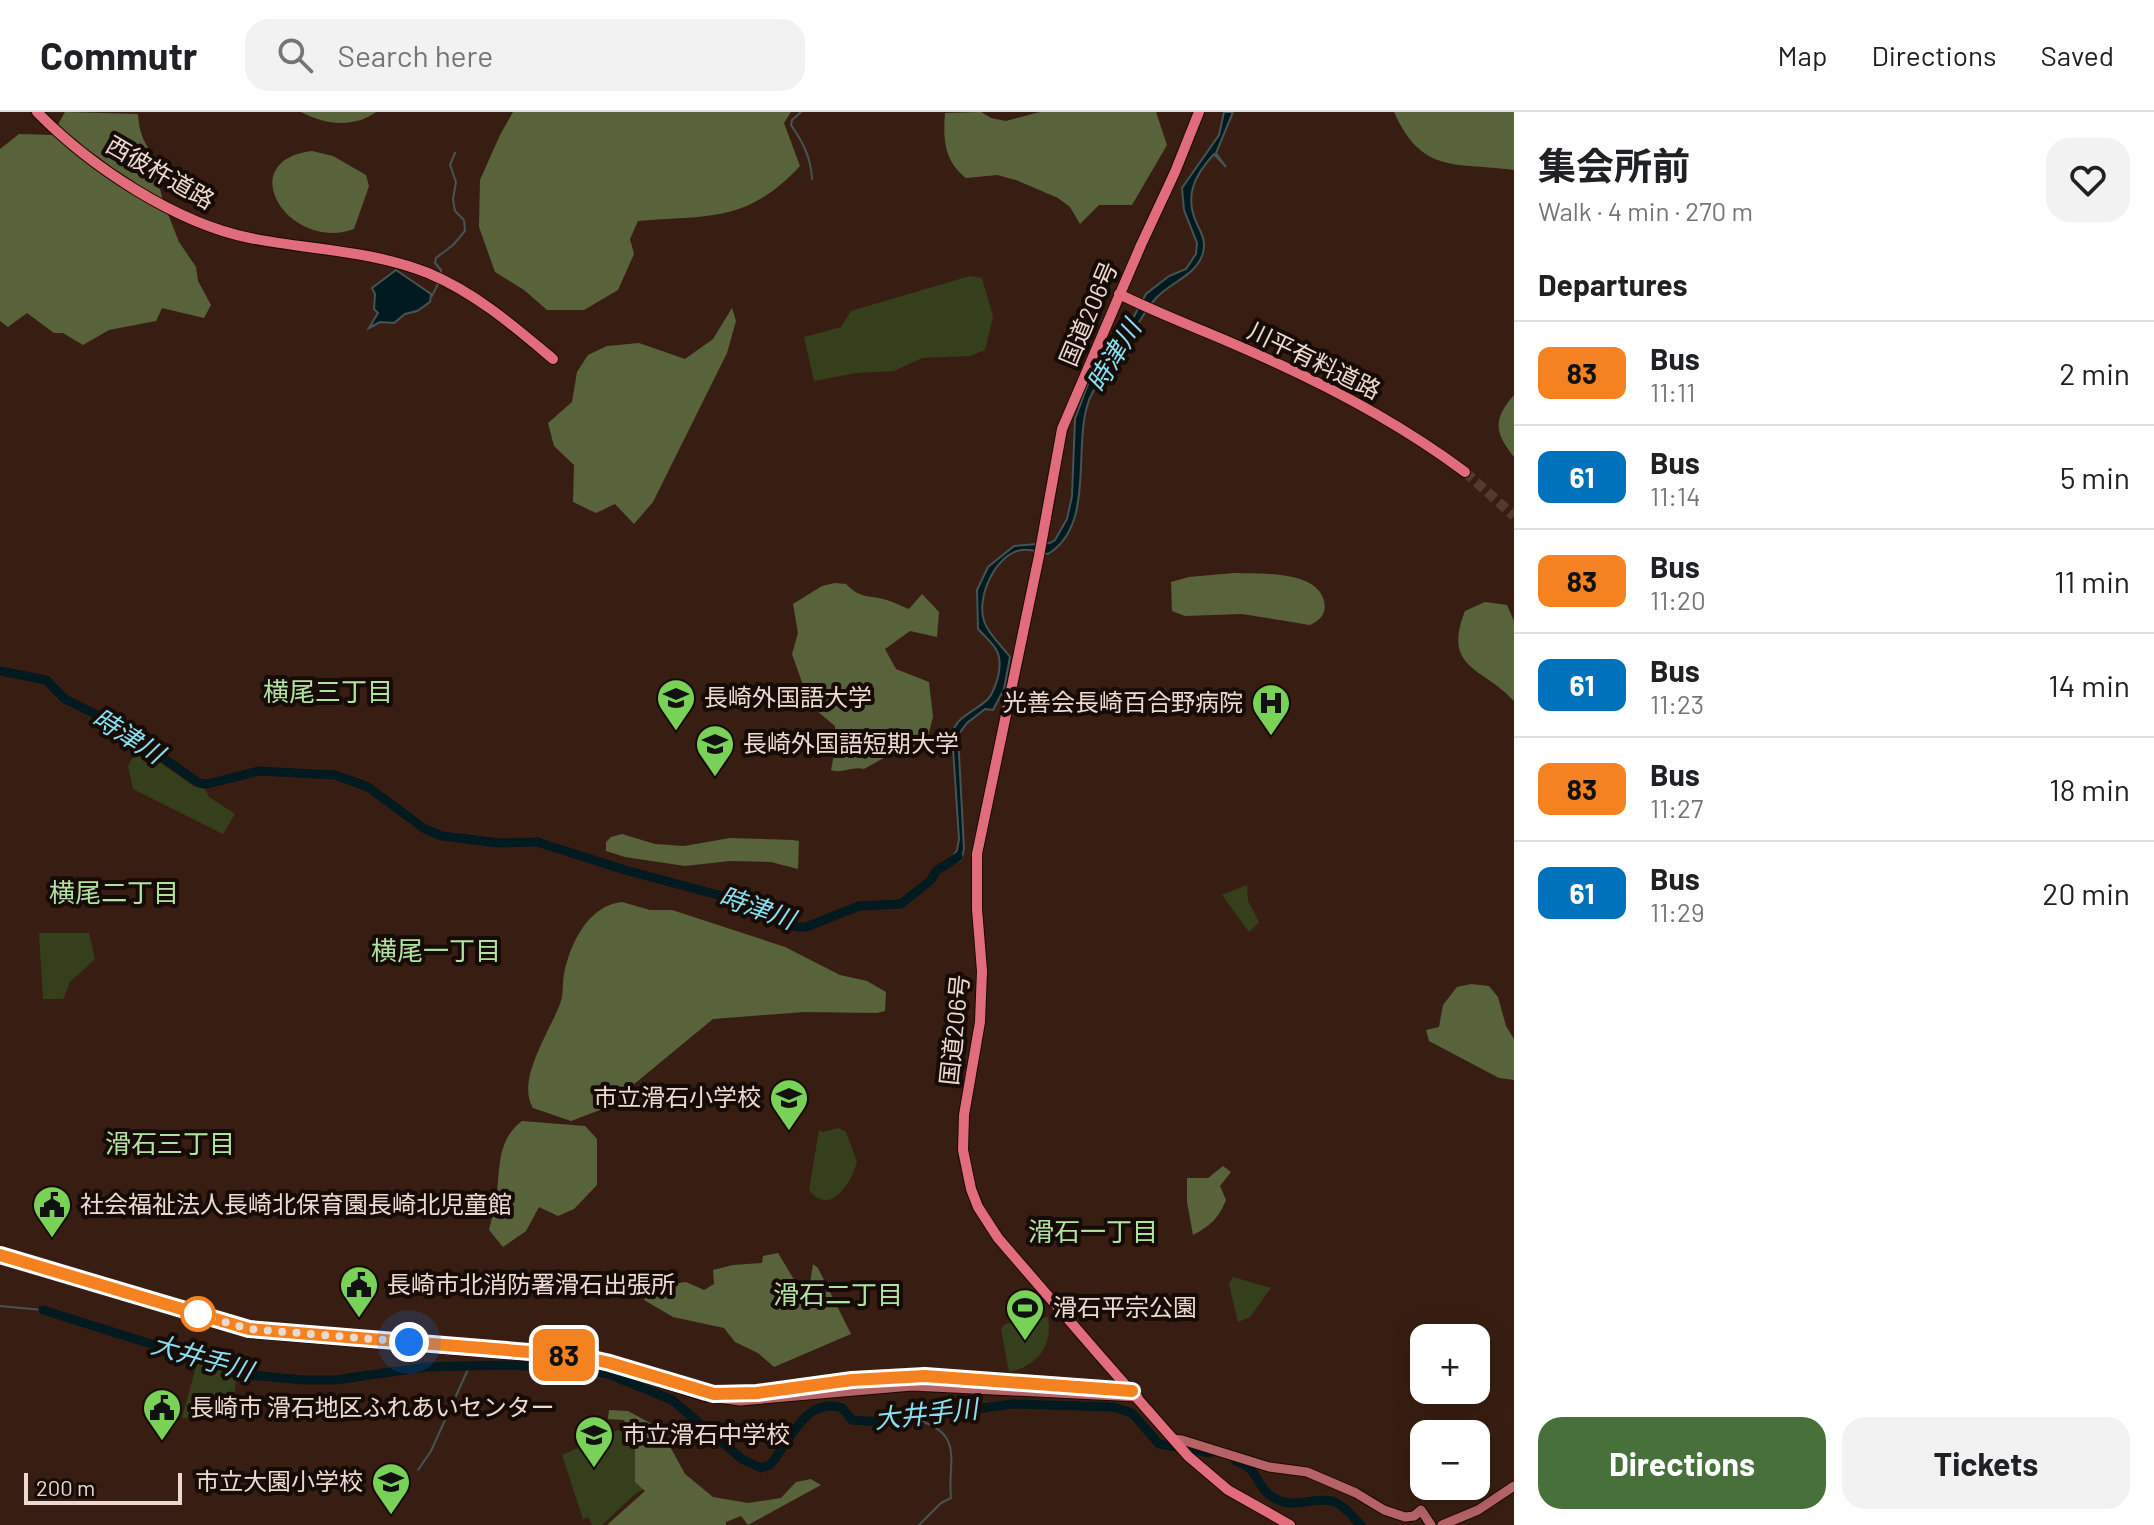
<!DOCTYPE html>
<html lang="en">
<head>
<meta charset="utf-8">
<style>
  body { margin:0; font-family:Barlow,"Noto Sans JP",sans-serif; background:#f2f2f2; color:#202124; height:100vh; display:flex; flex-direction:column; font-size:30px; white-space:nowrap }
  * { box-sizing:border-box; margin:0 }
  p { font-size:26px; color:#757577 }
  .icon { flex:none; width:44px; height:44px; fill:none; stroke:currentColor; stroke-width:2; stroke-linecap:round; stroke-linejoin:round }
  .map { position:relative; flex:1; overflow:hidden }
  .drawer { display:flex; flex-direction:column; background:#fff; width:640px }
  .drawer>* { flex:none }
  .badge { padding:0 16px; border-radius:12px; font-size:28px; line-height:52px }
  .fabs { position:absolute; left:1410px; top:1212px; display:grid; gap:16px }
  .fabs a { display:grid; place-items:center; width:80px; height:80px; border-radius:16px; background:#fff; box-shadow:0 4px 20px #0003; font-size:40px }
  .scale { position:absolute; left:24px; bottom:20px; width:158px; box-sizing:border-box; padding-left:8px; border:4px solid #ecd9d1; border-top:0; font-size:22px; line-height:28px; white-space:nowrap; color:#ecd9d1; -webkit-text-stroke:6px #170b07; paint-order:stroke }
  .you { position:absolute; width:40px; height:40px; margin:-20px; border:6px solid #fff; border-radius:50%; background:#1a73e8; box-shadow:0 0 0 12px #1a73e833 }
  .map>.badge { position:absolute; translate:-50% -50%; box-shadow:0 0 0 4px #fff }
  h2 { padding:0 24px; font-size:30px; line-height:72px }
  .round { display:grid; place-items:center; flex:none; width:84px; height:84px; border-radius:24px; background:#f2f2f2 }
  .overview { display:flex; align-items:center; justify-content:space-between; height:136px; padding:0 24px }
  h1 { font-size:38px; font-weight:700; line-height:60px }
  .button { display:flex; gap:16px; margin-top:auto; padding:16px 24px }
  .button a { flex:1; height:92px; border-radius:24px; background:#48703b; color:#fff; font-size:32px; font-weight:700; line-height:92px; text-align:center }
  .button a+a { background:#f2f2f2; color:#202124 }
  ul { padding:0; list-style:none }
  li { display:flex; align-items:center; gap:24px; height:104px; padding:0 24px; border-top:2px solid #e0e0e0 }
  li div { flex:1 }
  li b { display:block; font-size:30px }
  li em { font-style:normal }
  li .badge { min-width:88px; font-weight:700; text-align:center }
  header { display:flex; align-items:center; gap:48px; box-sizing:border-box; height:112px; padding:0 40px; background:#fff; border-bottom:2px solid #e0e0e0 }
  header strong { font-size:38px }
  nav { display:flex; gap:44px; margin-inline-start:auto; font-size:28px }
  .search { width:560px; height:72px; background:#f2f2f2; display:flex; align-items:center; gap:20px; box-sizing:border-box; padding:0 28px; border-radius:24px; color:#757577; font-size:30px }
  main { display:flex; flex:1; min-height:0 }
  .map>svg:first-child { display:block }
  .green { fill:#363f1c }
  .forest { fill:#58633c }
  .water { fill:#001a1f; stroke:#475354; stroke-width:2 }
  .lines { fill:none; stroke-linecap:round; stroke-linejoin:round }
  .stream { stroke:#475354; stroke-width:2 }
  .river { stroke:#001a1f; stroke-width:9 }
  .highway-tunnel { stroke:#533a2f; stroke-width:10; stroke-dasharray:10 5; stroke-linecap:butt }
  .major-casing { stroke:#1e0700; stroke-width:11 }
  .highway-casing { stroke:#1e0700; stroke-width:12 }
  .major { stroke:#b56366; stroke-width:9 }
  .highway { stroke:#e16d7c; stroke-width:10 }
  .line-casing { stroke:#fff; stroke-width:18 }
  .line { stroke:#f58220; stroke-width:12 }
  .walk { stroke:#ecd9d1; stroke-width:8; stroke-dasharray:0 14.4 }
  .stop-dot { fill:#fff; stroke:#f58220; stroke-width:4 }
  .labels { text-anchor:middle; stroke-width:8; stroke-linejoin:round; paint-order:stroke }
  .street-label { font-size:24px; fill:#ecd9d1; stroke:#170b07 }
  .poi-label { font-size:24px; fill:#ecd9d1; stroke:#170b07; text-anchor:start }
  .water-label { font-size:26px; font-style:italic; fill:#86e1f1; stroke:#170b07 }
  .neighbourhood-label { font-size:26px; fill:#b2e2a2; stroke:#170b07 }
</style>
</head>
<body>
<header>
<strong>Commutr</strong>
<div class="search"><svg class="icon" aria-label="search" viewBox="0 0 24 24"><circle cx="10" cy="10" r="6"/><path d="M15 15l6 6"/></svg>Search here</div>
<nav><a>Map</a><a>Directions</a><a>Saved</a></nav>
</header>
<main>
<div class="map">
<svg width="1514" height="1413" viewBox="0 0 1514 1413">
  <rect width="100%" height="100%" fill="#381e12"/>
  <g class="green">
    <path d="M 970,164 L 982,166 L 993,205 L 985,238 L 970,244 L 922,246 L 894,259 L 856,261 L 814,269 L 804,225 L 841,215 L 851,199 Z"/>
    <path d="M 139,635 L 193,674 L 205,677 L 209,685 L 235,702 L 223,722 L 133,677 L 128,654 Z"/>
    <path d="M 1247,773 L 1248,789 L 1259,810 L 1249,820 L 1222,783 Z"/>
    <path d="M 41,821 L 89,821 L 95,847 L 70,870 L 63,887 L 43,887 L 39,822 Z"/>
    <path d="M 839,1016 L 846,1020 L 857,1050 C 851,1071 831,1105 809,1078 L 819,1018 L 822,1020 Z"/>
    <path d="M 1233,1165 L 1271,1176 L 1250,1205 L 1238,1210 L 1229,1172 Z"/>
    <path d="M 1048,1205 C 1053,1234 1037,1254 1009,1260 L 1001,1217 L 1005,1212 Z"/>
    <path d="M 197,1251 L 237,1263 L 231,1302 L 227,1305 L 182,1306 Z"/>
    <path d="M 627,1314 L 656,1369 L 634,1383 L 602,1413 L 592,1413 L 588,1405 L 583,1407 L 562,1343 Z"/>
  </g>
  <g class="forest">
    <path d="M 65,0 L 138,2 C 139,20 144,34 157,46 L 156,63 L 164,92 L 179,130 L 196,155 L 198,169 L 211,193 L 204,206 L 162,196 L 156,209 L 109,218 L 83,233 L 63,221 L 54,221 L 27,201 L 8,215 L 0,209 L 0,37 L 19,22 L 52,23 Z"/>
    <path d="M 301,0 L 376,0 C 352,17 324,12 301,0 Z"/>
    <path d="M 513,0 L 791,0 L 784,11 L 800,54 C 747,111 709,103 638,109 L 630,127 L 634,142 L 618,178 L 584,198 L 547,198 L 524,178 L 495,160 L 479,115 L 480,68 L 500,23 Z"/>
    <path d="M 981,0 L 991,6 L 1006,9 L 1040,0 L 1156,0 L 1167,33 L 1132,93 L 1099,93 L 1080,112 L 1070,95 L 1058,86 L 1016,68 L 997,63 L 966,66 C 944,49 943,27 945,1 Z"/>
    <path d="M 1394,0 L 1514,0 L 1514,58 C 1456,50 1422,63 1394,0 Z"/>
    <path d="M 312,39 L 333,44 L 366,63 L 369,74 L 354,117 C 289,141 231,49 312,39 Z"/>
    <path d="M 732,196 L 736,209 L 727,241 L 653,390 L 634,412 L 615,392 L 596,401 L 573,390 L 574,353 L 554,334 L 548,311 L 572,290 L 577,260 L 588,243 L 607,234 L 639,231 L 685,247 L 713,227 Z"/>
    <path d="M 1514,283 L 1514,345 C 1494,320 1493,307 1514,283 Z"/>
    <path d="M 1234,461 C 1259,462 1317,458 1324,489 C 1327,502 1320,508 1310,513 L 1242,502 L 1185,504 L 1172,499 L 1171,470 L 1189,465 Z"/>
    <path d="M 835,471 L 846,472 C 860,486 865,483 883,487 C 892,489 901,494 909,497 L 922,482 L 939,500 L 937,525 L 910,519 L 885,537 L 896,557 L 929,570 L 933,605 L 928,624 L 910,637 L 891,642 L 864,657 C 852,654 841,662 831,658 L 836,632 L 835,614 L 810,593 L 792,542 L 798,521 L 793,492 L 822,474 Z"/>
    <path d="M 1485,490 L 1507,493 L 1514,509 L 1514,589 C 1483,555 1442,557 1465,499 Z"/>
    <path d="M 622,722 L 655,732 L 684,734 L 730,726 L 793,728 L 799,729 L 798,757 L 771,750 L 730,749 L 685,754 L 625,745 L 606,739 L 606,730 L 611,725 Z"/>
    <path d="M 622,790 L 650,798 L 672,798 L 785,835 L 840,863 L 867,869 L 886,880 L 885,899 L 877,901 L 804,900 L 713,907 L 605,996 L 571,1009 L 533,996 C 516,968 549,921 560,892 C 564,881 562,873 564,862 C 570,831 589,793 622,790 Z"/>
    <path d="M 1471,872 L 1489,874 L 1498,885 L 1506,914 L 1514,927 L 1514,968 L 1499,966 L 1429,929 L 1426,918 L 1439,915 L 1443,893 L 1457,875 Z"/>
    <path d="M 522,1009 L 585,1014 L 597,1027 L 597,1073 L 574,1097 L 558,1104 L 539,1095 L 526,1119 L 503,1135 L 489,1118 C 492,1106 496,1093 497,1080 C 500,1053 498,1027 522,1009 Z"/>
    <path d="M 1223,1054 L 1231,1060 L 1220,1074 L 1226,1088 C 1219,1106 1210,1114 1193,1123 L 1187,1090 L 1187,1066 L 1208,1066 Z"/>
    <path d="M 778,1141 L 799,1176 L 810,1172 L 813,1152 L 818,1156 L 851,1222 L 774,1255 L 758,1241 L 735,1230 L 724,1216 L 673,1205 L 644,1188 L 656,1170 L 672,1172 L 686,1170 L 704,1178 L 714,1172 L 713,1158 L 733,1153 L 762,1151 L 763,1144 Z"/>
    <path d="M 609,1298 L 628,1299 L 650,1311 L 667,1329 L 685,1362 L 713,1385 L 748,1391 L 781,1386 L 796,1370 L 811,1367 L 821,1373 L 748,1413 L 741,1404 L 726,1410 L 726,1413 L 607,1413 L 645,1379 L 635,1370 L 635,1335 L 624,1308 L 608,1307 Z"/>
  </g>
  <g class="water">
    <path d="M 1224,0 L 1233,0 L 1216,41 L 1226,55 L 1214,42 C 1194,64 1184,84 1197,112 C 1202,122 1206,130 1203,141 C 1196,164 1172,169 1156,186 C 1142,202 1134,220 1122,237 C 1110,254 1097,269 1089,288 C 1072,335 1096,413 1048,442 C 1040,440 1030,437 1022,438 C 996,441 976,485 984,509 C 988,522 1002,534 1010,545 L 1004,577 L 993,598 L 985,597 L 967,611 L 958,623 L 964,737 L 961,748 L 951,753 L 949,750 L 957,738 L 959,727 L 952,621 C 958,603 975,600 988,587 C 993,582 996,572 998,565 C 1004,539 994,534 978,517 L 977,478 L 988,455 L 1014,434 L 1050,431 L 1055,428 L 1067,407 L 1072,384 L 1075,307 L 1088,272 L 1099,254 L 1120,230 L 1146,182 L 1169,164 L 1186,157 L 1196,142 L 1197,131 L 1184,98 L 1182,76 L 1219,23 Z"/>
    <path d="M 396,158 L 431,182 L 430,190 L 417,199 L 405,202 L 394,211 L 380,210 L 369,216 L 378,201 L 374,197 L 375,182 L 372,176 Z"/>
  </g>
  <g class="lines">
    <g class="stream">
      <path d="M 801,0 L 792,8 L 791,13 C 803,30 811,46 812,67"/>
      <path d="M 441,164 L 441,158 L 435,151 L 436,146 L 453,133 L 465,119 L 464,108 L 455,99 L 453,87 L 456,70 L 450,53 L 455,41"/>
      <path d="M 432,184 L 439,170"/>
      <path d="M 0,1194 L 43,1198"/>
      <path d="M 418,1358 L 431,1339 L 470,1253"/>
      <path d="M 919,1413 L 941,1391 L 951,1386 C 947,1351 965,1324 921,1309 L 920,1305"/>
    </g>
    <g class="river">
      <path d="M 0,559 L 46,568 L 65,587 L 111,610 L 199,671 L 207,672 L 259,659 L 335,663 L 368,675 L 425,717 L 442,724 L 500,731 L 537,730 L 625,758 L 737,788 L 796,815 L 806,815 L 859,794 L 901,792 L 931,768 L 936,759 L 958,745"/>
      <path d="M 43,1198 L 250,1263 L 303,1268 L 335,1268 L 426,1255 L 514,1253 L 606,1261 L 672,1288 L 742,1347 L 761,1356 L 770,1353 C 790,1330 805,1284 842,1296 L 852,1308 L 882,1310 L 1012,1292 L 1113,1295 L 1132,1301 L 1159,1332 L 1210,1341"/>
      <path d="M 1236,1349 C 1261,1358 1255,1376 1276,1387 C 1295,1397 1313,1385 1332,1389 C 1343,1392 1353,1405 1361,1413"/>
    </g>
    <path class="highway-tunnel" d="M 1465,360 L 1514,404"/>
    <defs>
      <g id="major">
        <path d="M 0,1146 L 249,1221 L 578,1248 L 610,1254 L 703,1284 L 740,1289 L 912,1274 L 1138,1285"/>
        <path d="M 734,1283 C 777,1282 820,1270 863,1267 C 937,1262 1011,1270 1085,1276"/>
        <path d="M 1173,1327 L 1182,1328 L 1269,1355 L 1307,1360 L 1356,1381 L 1384,1398 L 1405,1405 L 1414,1404 L 1421,1398 L 1431,1413"/>
        <path d="M 1442,1413 L 1478,1398 L 1514,1374"/>
      </g>
      <g id="highway">
        <path d="M 37,0 C 90,54 175,111 250,126 C 310,138 370,138 428,161 C 476,181 515,215 553,247"/>
        <path d="M 1199,0 L 1175,60 L 1141,133 L 1062,317 L 1039,444 L 977,742 L 977,797 L 982,859 L 980,910 L 964,1003 L 963,1038 L 971,1077 L 978,1095 L 998,1126 L 1100,1244 L 1188,1344 L 1228,1378 L 1290,1413"/>
        <path d="M 1119,182 C 1165,205 1214,222 1261,244 C 1333,276 1402,313 1465,360"/>
      </g>
    </defs>
    <use href="#major" class="major-casing"/>
    <use href="#highway" class="highway-casing"/>
    <use href="#major" class="major"/>
    <use href="#highway" class="highway"/>
  </g>
  <g class="lines">
    <defs>
      <path id="line" d="M 0,1143 L 249,1217 L 579,1244 L 610,1251 L 714,1282 L 757,1281 L 852,1268 L 925,1264 L 1132,1279"/>
    </defs>
    <use href="#line" class="line-casing"/>
    <use href="#line" class="line"/>
    <path class="walk" d="M 198,1202 L 249,1217 L 409,1230"/>
  </g>
  <defs>
    <symbol id="university-pin" viewBox="-11 -11 22 30"><path d="M0 17L-7.5 6A9.5 9.5 0 1 1 7.5 6Z" fill="#79d158" stroke="#170b07"/><path d="M0-5L7-2L0 1L-7-2ZM-4 1L0 2.5L4 1V4Q0 6-4 4Z" fill="#111"/></symbol>
    <symbol id="hospital-pin" viewBox="-11 -11 22 30"><path d="M0 17L-7.5 6A9.5 9.5 0 1 1 7.5 6Z" fill="#79d158" stroke="#170b07"/><path d="M-5-5h3v3.5h4V-5h3V5h-3V1.5h-4V5h-3Z" fill="#111"/></symbol>
    <symbol id="school-pin" viewBox="-11 -11 22 30"><path d="M0 17L-7.5 6A9.5 9.5 0 1 1 7.5 6Z" fill="#79d158" stroke="#170b07"/><path d="M0-5L7-2L0 1L-7-2ZM-4 1L0 2.5L4 1V4Q0 6-4 4Z" fill="#111"/></symbol>
    <symbol id="civic-pin" viewBox="-11 -11 22 30"><path d="M0 17L-7.5 6A9.5 9.5 0 1 1 7.5 6Z" fill="#79d158" stroke="#170b07"/><path d="M-.6-6.5H3V-4.5H.6V-3L4-1V1h2V6H-6V1h2V-1L-.6-3ZM-1.2 2.5V6h2.4V2.5Z" fill="#111"/></symbol>
    <symbol id="stadium-pin" viewBox="-11 -11 22 30"><path d="M0 17L-7.5 6A9.5 9.5 0 1 1 7.5 6Z" fill="#79d158" stroke="#170b07"/><path d="M0-5a6.5 5 0 1 0 0 10a6.5 5 0 1 0 0-10ZM-3.5-1.8h7v3.6h-7Z" fill="#111"/></symbol>
  </defs>
  <g fill-rule="evenodd">
    <use href="#university-pin" x="654" y="564" width="44" height="60"/>
    <use href="#hospital-pin" x="1249" y="569" width="44" height="60"/>
    <use href="#university-pin" x="693" y="610" width="44" height="60"/>
    <use href="#school-pin" x="767" y="964" width="44" height="60"/>
    <use href="#civic-pin" x="30" y="1071" width="44" height="60"/>
    <use href="#civic-pin" x="337" y="1151" width="44" height="60"/>
    <use href="#stadium-pin" x="1003" y="1174" width="44" height="60"/>
    <use href="#civic-pin" x="140" y="1274" width="44" height="60"/>
    <use href="#school-pin" x="572" y="1301" width="44" height="60"/>
    <use href="#school-pin" x="369" y="1348" width="44" height="60"/>
  </g>
  <circle class="stop-dot" cx="198" cy="1202" r="16"/>
  <g class="labels">
    <g class="street-label">
      <text transform="translate(160 61) rotate(30)" y="8">西彼杵道路</text>
      <text transform="translate(1089 202) rotate(-67)" y="8">国道206号</text>
      <text transform="translate(1314 249) rotate(26)" y="8">川平有料道路</text>
      <text transform="translate(955 918) rotate(-84)" y="8">国道206号</text>
    </g>
    <g class="poi-label">
      <text x="704" y="594">長崎外国語大学</text>
      <text x="1243" y="599" text-anchor="end">光善会長崎百合野病院</text>
      <text x="743" y="640">長崎外国語短期大学</text>
      <text x="761" y="994" text-anchor="end">市立滑石小学校</text>
      <text x="80" y="1101">社会福祉法人長崎北保育園長崎北児童館</text>
      <text x="387" y="1181">長崎市北消防署滑石出張所</text>
      <text x="1053" y="1204">滑石平宗公園</text>
      <text x="190" y="1304">長崎市 滑石地区ふれあいセンター</text>
      <text x="622" y="1331">市立滑石中学校</text>
      <text x="363" y="1378" text-anchor="end">市立大園小学校</text>
    </g>
    <g class="water-label">
      <text transform="translate(1114 244) rotate(-59)" y="9">時津川</text>
      <text transform="translate(128 624) rotate(32)" y="9">時津川</text>
      <text transform="translate(757 796) rotate(19)" y="9">時津川</text>
      <text transform="translate(202 1246) rotate(16)" y="9">大井手川</text>
      <text transform="translate(926 1302) rotate(-6)" y="9">大井手川</text>
    </g>
    <g class="neighbourhood-label">
      <text x="328" y="589">横尾三丁目</text>
      <text x="114" y="790">横尾二丁目</text>
      <text x="436" y="848">横尾一丁目</text>
      <text x="170" y="1041">滑石三丁目</text>
      <text x="1093" y="1129">滑石一丁目</text>
      <text x="838" y="1192">滑石二丁目</text>
    </g>
  </g>
</svg>
<div class="fabs">
<a>+</a>
<a>−</a>
</div>
<div class="scale">200 m</div>
<div class="you" style="left:409px;top:1230px"></div>
<b class="badge" style="left:564px;top:1243px;background:#f58220;color:#111">83</b>
</div>
<section class="drawer">
<div class="overview"><div><h1>集会所前</h1><p>Walk · 4 min · 270 m</p></div><a class="round"><svg class="icon" aria-label="heart" viewBox="0 0 24 24"><path d="M12 20l-8-8c-3-5 5-10 8-4 3-6 11-1 8 4z"/></svg></a></div>
<h2>Departures</h2>
<ul>
<li><span class="badge" style="background:#f58220;color:#111">83</span><div><b>Bus</b><p>11:11</p></div><em>2 min</em></li>
<li><span class="badge" style="background:#0072bc;color:#fff">61</span><div><b>Bus</b><p>11:14</p></div><em>5 min</em></li>
<li><span class="badge" style="background:#f58220;color:#111">83</span><div><b>Bus</b><p>11:20</p></div><em>11 min</em></li>
<li><span class="badge" style="background:#0072bc;color:#fff">61</span><div><b>Bus</b><p>11:23</p></div><em>14 min</em></li>
<li><span class="badge" style="background:#f58220;color:#111">83</span><div><b>Bus</b><p>11:27</p></div><em>18 min</em></li>
<li><span class="badge" style="background:#0072bc;color:#fff">61</span><div><b>Bus</b><p>11:29</p></div><em>20 min</em></li>
</ul>
<div class="button"><a>Directions</a><a>Tickets</a></div>
</section>
</main>
</body>
</html>
